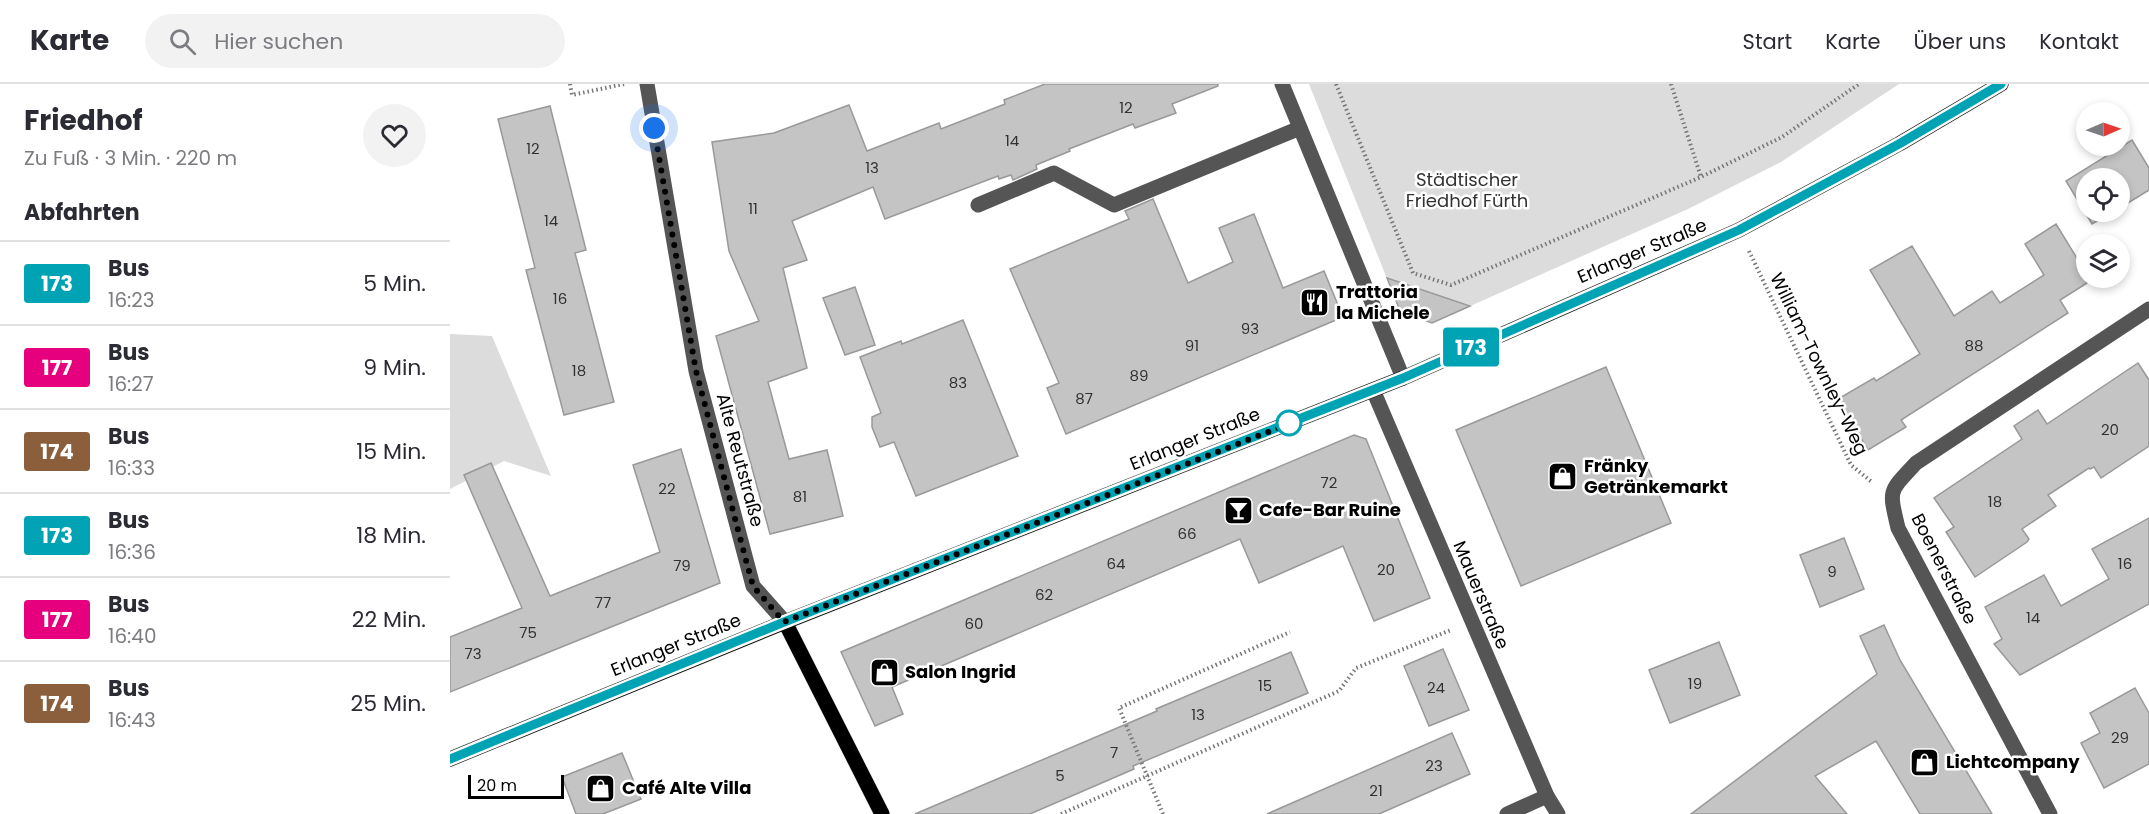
<!DOCTYPE html>
<html lang="de">
<head>
<meta charset="utf-8">
<style>
  body { margin:0; font-family:Poppins,sans-serif; background:#f2f2f3; color:#2b2b33; height:100vh; display:flex; flex-direction:column; font-size:22px; white-space:nowrap }
  * { box-sizing:border-box; margin:0 }
  p { font-size:20px; color:#7c7c81 }
  .icon { flex:none; width:33px; height:33px; fill:none; stroke:currentColor; stroke-width:2; stroke-linecap:round; stroke-linejoin:round }
  .map { position:relative; flex:1; overflow:hidden }
  .details { display:flex; flex-direction:column; background:#fff; width:450px }
  .details>* { flex:none }
  .badge { padding:0 12px; border-radius:4px; font-size:21px; line-height:39px }
  .needle { width:39px; rotate:88deg }
  .buttons { position:absolute; left:1626px; top:18px; display:grid; gap:12px }
  .buttons a { display:grid; place-items:center; width:54px; height:54px; border-radius:50%; background:#fff; box-shadow:0 3px 9px #0003; font-size:30px }
  .scale { position:absolute; left:18px; bottom:15px; width:96px; box-sizing:border-box; padding-left:6px; border:3px solid #000; border-top:0; font-size:16px; line-height:21px; white-space:nowrap; color:#000; -webkit-text-stroke:4px #fff; paint-order:stroke }
  .you { position:absolute; width:30px; height:30px; margin:-15px; border:4px solid #fff; border-radius:50%; background:#1a73e8; box-shadow:0 0 0 9px #1a73e833 }
  .map>.badge { position:absolute; translate:-50% -50%; box-shadow:0 0 0 3px #fff }
  h2 { padding:0 24px; font-size:22px; line-height:54px }
  .round { display:grid; place-items:center; flex:none; width:63px; height:63px; border-radius:32px; background:#f2f2f3 }
  .head { display:flex; align-items:center; justify-content:space-between; height:102px; padding:0 24px }
  h1 { font-size:28px; font-weight:700; line-height:45px }
  ul { padding:0; list-style:none }
  li { display:flex; align-items:center; gap:18px; height:84px; padding:0 24px; border-top:2px solid #e1e1e2 }
  li div { flex:1 }
  li b { display:block; font-size:22px }
  li em { font-style:normal }
  li .badge { min-width:66px; font-weight:700; text-align:center }
  header { display:flex; align-items:center; gap:36px; box-sizing:border-box; height:84px; padding:0 30px; background:#fff; border-bottom:2px solid #e1e1e2 }
  header strong { font-size:28px }
  nav { display:flex; gap:33px; margin-inline-start:auto; font-size:21px }
  .search { width:420px; height:54px; background:#f2f2f3; display:flex; align-items:center; gap:15px; box-sizing:border-box; padding:0 21px; border-radius:33px; color:#7c7c81; font-size:22px }
  main { display:flex; flex:1; min-height:0 }
  .map>svg:first-child { display:block }
  .green { fill:#dcdcdc }
  .building { fill:#c4c4c4; stroke:#999; stroke-width:1.5 }
  .lines { fill:none; stroke-linecap:round; stroke-linejoin:round }
  .major-casing { stroke:#dbdbdb; stroke-width:16 }
  .path { stroke:#777; stroke-width:4; stroke-dasharray:1.5 3; stroke-linecap:butt }
  .minor { stroke:#555; stroke-width:15 }
  .major { stroke:#000; stroke-width:15 }
  .line-casing { stroke:#fff; stroke-width:14 }
  .line { stroke:#00a3b4; stroke-width:9 }
  .walk { stroke:#000; stroke-width:6; stroke-dasharray:0 10.8 }
  .stop-dot { fill:#fff; stroke:#00a3b4; stroke-width:3 }
  .labels { text-anchor:middle; stroke-width:5; stroke-linejoin:round; paint-order:stroke }
  .number-label { font-size:15px; fill:#313131 }
  .park-label { font-size:18px; fill:#333; stroke:#fff }
  .street-label { font-size:18px; fill:#000; stroke:#fff }
  .poi-label { font-size:18px; font-weight:bold; fill:#000; stroke:#fff; text-anchor:start }
</style>
</head>
<body>
<header>
<strong>Karte</strong>
<div class="search"><svg class="icon" aria-label="search" viewBox="0 0 24 24"><circle cx="10" cy="10" r="6"/><path d="M15 15l6 6"/></svg>Hier suchen</div>
<nav><a>Start</a><a>Karte</a><a>Über uns</a><a>Kontakt</a></nav>
</header>
<main>
<section class="details">
<div class="head"><div><h1>Friedhof</h1><p>Zu Fuß · 3 Min. · 220 m</p></div><a class="round"><svg class="icon" aria-label="heart" viewBox="0 0 24 24"><path d="M12 20l-8-8c-3-5 5-10 8-4 3-6 11-1 8 4z"/></svg></a></div>
<h2>Abfahrten</h2>
<ul>
<li><span class="badge" style="background:#00a3b4;color:#fff">173</span><div><b>Bus</b><p>16:23</p></div><em>5 Min.</em></li>
<li><span class="badge" style="background:#e6007e;color:#fff">177</span><div><b>Bus</b><p>16:27</p></div><em>9 Min.</em></li>
<li><span class="badge" style="background:#8b5e3c;color:#fff">174</span><div><b>Bus</b><p>16:33</p></div><em>15 Min.</em></li>
<li><span class="badge" style="background:#00a3b4;color:#fff">173</span><div><b>Bus</b><p>16:36</p></div><em>18 Min.</em></li>
<li><span class="badge" style="background:#e6007e;color:#fff">177</span><div><b>Bus</b><p>16:40</p></div><em>22 Min.</em></li>
<li><span class="badge" style="background:#8b5e3c;color:#fff">174</span><div><b>Bus</b><p>16:43</p></div><em>25 Min.</em></li>
</ul>
</section>
<div class="map">
<svg width="1699" height="730" viewBox="0 0 1699 730">
  <rect width="100%" height="100%" fill="#fff"/>
  <g class="green">
    <path d="M 859,0 L 1449,0 L 1331,78 L 1238,125 L 982,239 L 950,227 Z"/>
    <path d="M 0,250 L 42,252 L 101,392 L 54,377 L 0,405 Z"/>
  </g>
  <g class="building">
    <path d="M 595,0 L 768,0 L 768,2 L 722,20 L 726,29 L 685,44 L 683,40 L 619,65 L 620,67 L 586,81 L 587,85 L 563,96 L 561,91 L 549,95 L 548,92 L 435,135 L 423,103 L 342,137 L 357,176 L 333,184 L 357,284 L 318,298 L 339,375 L 377,366 L 393,432 L 320,450 L 266,252 L 309,237 L 279,167 L 262,58 L 324,49 L 399,21 L 417,67 L 489,39 L 491,45 L 555,20 L 554,16 Z"/>
    <path d="M 100,22 L 136,166 L 125,169 L 164,318 L 114,331 L 76,186 L 85,184 L 48,35 Z"/>
    <path d="M 1682,56 L 1699,84 L 1699,106 L 1670,124 L 1670,94 L 1636,94 L 1636,128 L 1663,128 L 1642,140 L 1616,97 Z"/>
    <path d="M 703,115 L 738,199 L 783,178 L 769,144 L 804,130 L 833,204 L 874,187 L 893,233 L 616,350 L 597,304 L 609,299 L 560,185 L 679,135 L 675,127 Z"/>
    <path d="M 1606,140 L 1636,189 L 1637,199 L 1610,216 L 1618,229 L 1451,336 L 1456,343 L 1418,366 L 1388,315 L 1424,294 L 1426,297 L 1470,270 L 1420,186 L 1462,162 L 1504,232 L 1542,207 L 1550,219 L 1594,191 L 1575,160 Z"/>
    <path d="M 937,194 L 1020,222 L 982,239 L 950,227 Z"/>
    <path d="M 405,203 L 425,261 L 395,271 L 373,214 Z"/>
    <path d="M 513,236 L 568,372 L 466,412 L 444,358 L 430,363 L 422,343 L 422,333 L 431,329 L 410,273 L 451,257 L 452,260 Z"/>
    <path d="M 1688,279 L 1699,296 L 1699,362 L 1651,394 L 1644,383 L 1640,385 L 1639,384 L 1598,411 L 1606,422 L 1572,445 L 1579,455 L 1577,458 L 1525,493 L 1496,448 L 1504,443 L 1484,414 L 1572,355 L 1564,342 L 1588,326 L 1597,340 Z"/>
    <path d="M 1156,283 L 1221,439 L 1071,502 L 1006,346 Z"/>
    <path d="M 904,351 L 916,355 L 980,514 L 924,537 L 893,462 L 809,499 L 790,455 L 442,603 L 453,630 L 425,642 L 391,568 Z"/>
    <path d="M 231,365 L 270,499 L 0,608 L 0,553 L 72,524 L 14,391 L 41,379 L 100,512 L 210,468 L 183,381 Z"/>
    <path d="M 1699,434 L 1699,520 L 1570,591 L 1544,560 L 1552,555 L 1535,523 L 1594,491 L 1611,522 L 1659,495 L 1642,465 Z"/>
    <path d="M 1394,454 L 1414,505 L 1370,523 L 1350,471 Z"/>
    <path d="M 1434,541 L 1450,576 L 1542,730 L 1470,730 L 1426,657 L 1365,692 L 1397,730 L 1241,730 L 1427,590 L 1410,552 Z"/>
    <path d="M 1269,558 L 1290,611 L 1220,639 L 1199,586 Z"/>
    <path d="M 993,565 L 1019,626 L 979,642 L 954,582 Z"/>
    <path d="M 841,568 L 858,609 L 683,682 L 684,685 L 580,730 L 465,730 L 707,627 L 706,625 Z"/>
    <path d="M 1685,604 L 1699,629 L 1699,680 L 1654,704 L 1631,659 L 1650,649 L 1640,629 Z"/>
    <path d="M 1002,649 L 1020,690 L 929,730 L 817,730 Z"/>
    <path d="M 172,669 L 191,715 L 153,730 L 126,730 L 112,693 Z"/>
  </g>
  <g class="lines">
    <defs>
      <g id="major">
        <path d="M 335,538 L 432,730"/>
        <path d="M 0,675 L 335,538 L 953,294 L 1289,146 L 1449,60 L 1551,0"/>
      </g>
    </defs>
    <use href="#major" class="major-casing"/>
    <g class="path">
      <path d="M 120,0 L 122,11 L 174,0"/>
      <path d="M 886,0 L 963,189 L 1001,201 L 1251,93 L 1332,53 L 1409,0"/>
      <path d="M 1221,0 L 1251,93"/>
      <path d="M 1299,167 L 1401,381 L 1423,399"/>
      <path d="M 611,730 L 889,607 L 906,584 L 1001,546"/>
      <path d="M 713,730 L 669,624 L 840,548"/>
    </g>
    <g class="minor">
      <path d="M 197,0 L 246,287 L 303,502 L 335,538"/>
      <path d="M 832,0 L 953,294"/>
      <path d="M 528,121 L 604,89 L 664,121 L 850,44"/>
      <path d="M 923,306 L 1097,712 L 1108,730"/>
      <path d="M 1057,730 L 1097,712"/>
      <path d="M 1600,730 L 1448,444 C 1439,405 1438,409 1466,379 L 1699,225"/>
    </g>
    <use href="#major" class="major"/>
  </g>
  <g class="lines">
    <defs>
      <path id="line" d="M 0,675 L 334,538 L 953,294 L 1289,146 L 1449,60 L 1551,0"/>
    </defs>
    <use href="#line" class="line-casing"/>
    <use href="#line" class="line"/>
    <path class="walk" d="M 204,44 L 246,287 L 297,480 L 303,502 L 334,538 L 841,339 L 839,339"/>
  </g>
  <defs>
    <symbol id="restaurant-square" viewBox="-11 -11 22 22"><rect x="-9" y="-9" width="18" height="18" rx="4" fill="#000" stroke="#fff"/><path d="M-5-6h1v4h1v-4h1v4h1v-4h1v5L-1.5 .5V6h-2V.5L-5-1ZM5-6V6H3V1.5H1.5Q1.5-4 5-6Z" fill="#fff"/></symbol>
    <symbol id="shop-square" viewBox="-11 -11 22 22"><rect x="-9" y="-9" width="18" height="18" rx="4" fill="#000" stroke="#fff"/><path d="M-5-2.5h2.3a2.7 3.5 0 0 1 5.4 0H5L5.5 6h-11ZM-1.5-2.5h3a1.5 2.3 0 0 0-3 0Z" fill="#fff"/></symbol>
    <symbol id="bar-square" viewBox="-11 -11 22 22"><rect x="-9" y="-9" width="18" height="18" rx="4" fill="#000" stroke="#fff"/><path d="M-6-5H6L.8 .8V4.5H3.5V6h-7V4.5H-.8V.8Z" fill="#fff"/></symbol>
  </defs>
  <g fill-rule="evenodd">
    <use href="#restaurant-square" x="848" y="202" width="33" height="33"/>
    <use href="#shop-square" x="1096" y="376" width="33" height="33"/>
    <use href="#bar-square" x="772" y="410" width="33" height="33"/>
    <use href="#shop-square" x="418" y="572" width="33" height="33"/>
    <use href="#shop-square" x="1458" y="662" width="33" height="33"/>
    <use href="#shop-square" x="134" y="688" width="33" height="33"/>
  </g>
  <circle class="stop-dot" cx="839" cy="339" r="12"/>
  <g class="labels">
    <g class="number-label">
      <text x="676" y="29">12</text>
      <text x="562" y="62">14</text>
      <text x="83" y="70">12</text>
      <text x="422" y="89">13</text>
      <text x="303" y="130">11</text>
      <text x="101" y="142">14</text>
      <text x="110" y="220">16</text>
      <text x="800" y="250">93</text>
      <text x="742" y="267">91</text>
      <text x="1524" y="267">88</text>
      <text x="129" y="292">18</text>
      <text x="689" y="297">89</text>
      <text x="508" y="304">83</text>
      <text x="634" y="320">87</text>
      <text x="1660" y="351">20</text>
      <text x="879" y="404">72</text>
      <text x="217" y="410">22</text>
      <text x="350" y="418">81</text>
      <text x="1545" y="423">18</text>
      <text x="737" y="455">66</text>
      <text x="666" y="485">64</text>
      <text x="1675" y="485">16</text>
      <text x="232" y="487">79</text>
      <text x="936" y="491">20</text>
      <text x="1382" y="493">9</text>
      <text x="594" y="516">62</text>
      <text x="153" y="524">77</text>
      <text x="1583" y="539">14</text>
      <text x="524" y="545">60</text>
      <text x="78" y="554">75</text>
      <text x="23" y="575">73</text>
      <text x="1245" y="605">19</text>
      <text x="815" y="607">15</text>
      <text x="986" y="609">24</text>
      <text x="748" y="636">13</text>
      <text x="1670" y="659">29</text>
      <text x="664" y="674">7</text>
      <text x="984" y="687">23</text>
      <text x="610" y="697">5</text>
      <text x="926" y="712">21</text>
    </g>
    <g class="park-label">
      <text x="1017" y="102">Städtischer<tspan x="1017" dy="21">Friedhof Fürth</tspan></text>
    </g>
    <g class="street-label">
      <text transform="translate(1192 167) rotate(-23)" y="6">Erlanger Straße</text>
      <text transform="translate(1369 280) rotate(64)" y="6">William-Townley-Weg</text>
      <text transform="translate(745 355) rotate(-22)" y="6">Erlanger Straße</text>
      <text transform="translate(290 376) rotate(75)" y="6">Alte Reutstraße</text>
      <text transform="translate(1494 485) rotate(63)" y="6">Boenerstraße</text>
      <text transform="translate(1031 511) rotate(67)" y="6">Mauerstraße</text>
      <text transform="translate(226 561) rotate(-22)" y="6">Erlanger Straße</text>
    </g>
    <g class="poi-label">
      <text x="886" y="214">Trattoria<tspan x="886" dy="21">la Michele</tspan></text>
      <text x="1134" y="388">Fränky<tspan x="1134" dy="21">Getränkemarkt</tspan></text>
      <text x="809" y="432">Cafe-Bar Ruine</text>
      <text x="455" y="594">Salon Ingrid</text>
      <text x="1496" y="684">Lichtcompany</text>
      <text x="172" y="710">Café Alte Villa</text>
    </g>
  </g>
</svg>
<div class="buttons">
<a><svg class="needle" viewBox="-14 -14 28 28"><path d="M0-13l5 13h-10z" fill="#e53935"/><path d="M0 13l5-13h-10z" fill="#7c7c81"/></svg></a>
<a><svg class="icon" aria-label="locate" viewBox="0 0 24 24"><circle cx="12" cy="12" r="6"/><path d="M12 2v4M12 18v4M2 12h4M18 12h4"/></svg></a>
<a><svg class="icon" aria-label="layers" viewBox="0 0 24 24"><path d="M12 4l9 5-9 5-9-5zM3 14l9 5 9-5"/></svg></a>
</div>
<div class="scale">20 m</div>
<div class="you" style="left:204px;top:44px"></div>
<b class="badge" style="left:1021px;top:263px;background:#00a3b4;color:#fff">173</b>
</div>
</main>
</body>
</html>
